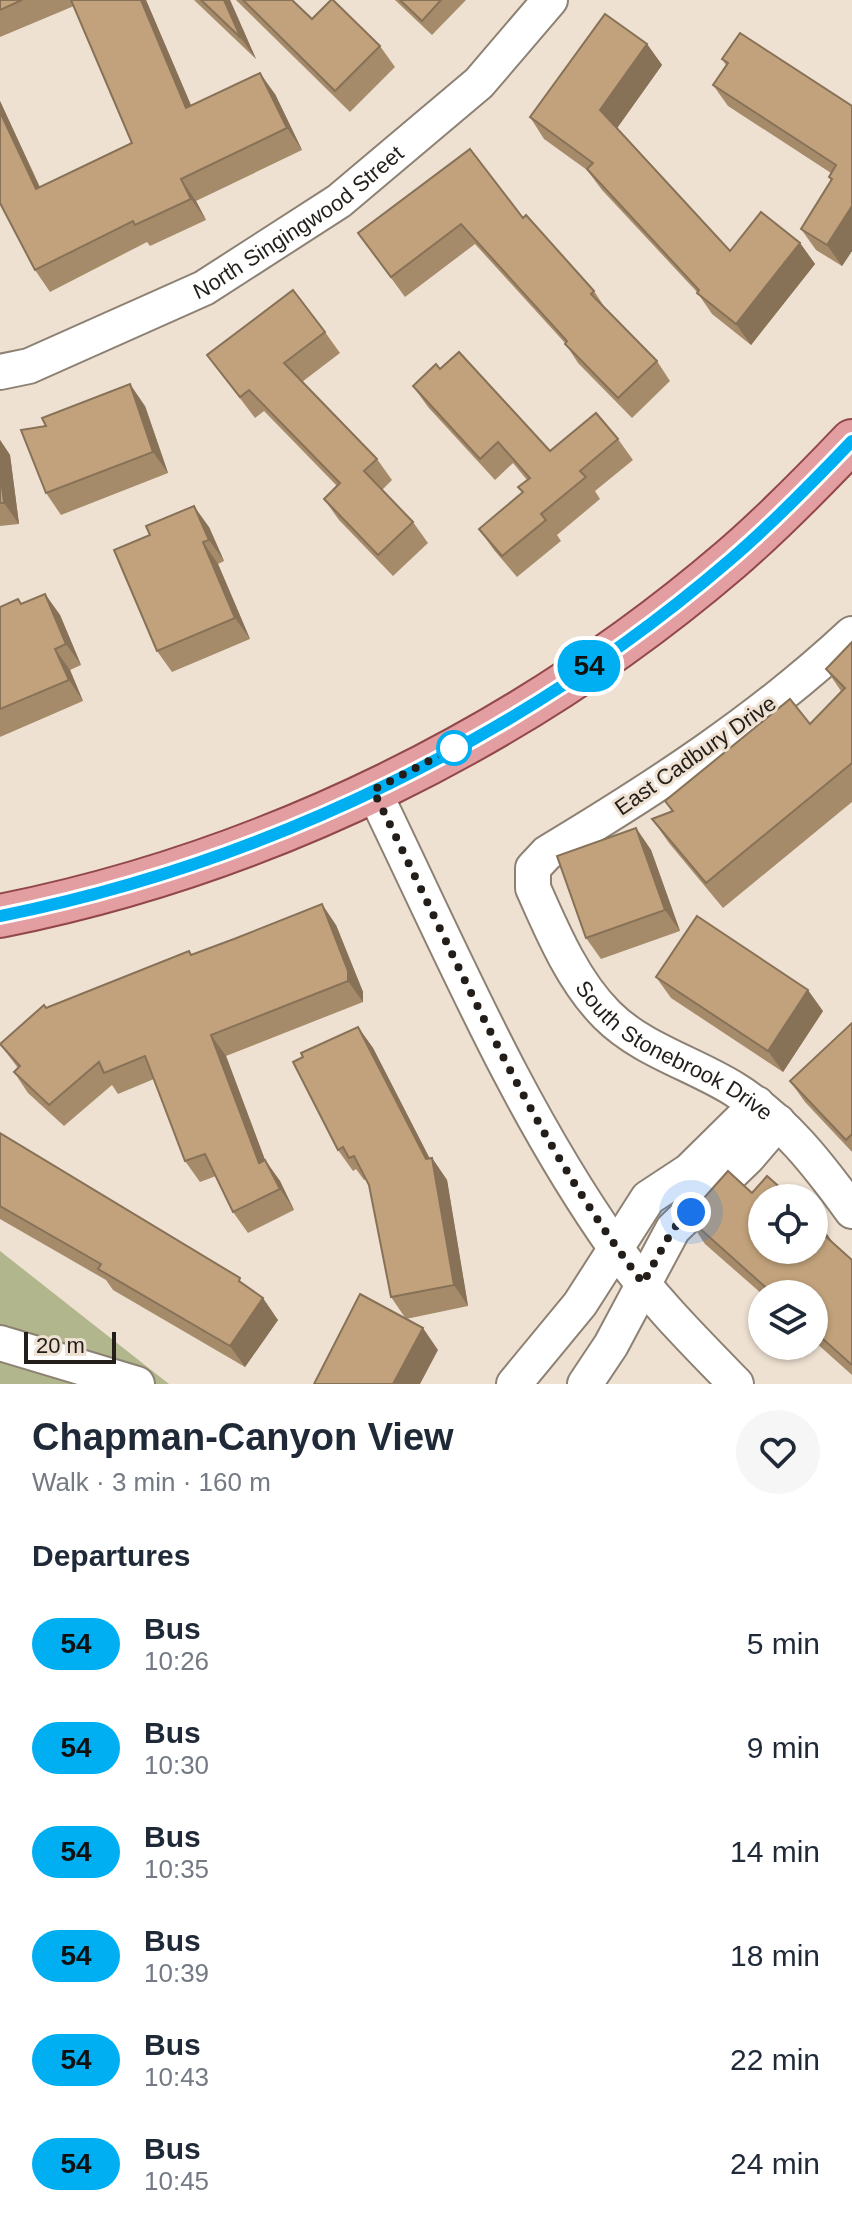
<!DOCTYPE html>
<html lang="en">
<head>
<meta charset="utf-8">
<style>
  body { margin:0; font-family:Helvetica,sans-serif; background:#f6f6f7; color:#1f2937; height:100vh; display:flex; flex-direction:column; font-size:30px; white-space:nowrap }
  * { box-sizing:border-box; margin:0 }
  p { font-size:26px; color:#747a83 }
  .icon { flex:none; width:44px; height:44px; fill:none; stroke:currentColor; stroke-width:2; stroke-linecap:round; stroke-linejoin:round }
  .map { position:relative; height:1384px; overflow:hidden }
  .panel { display:flex; flex-direction:column; background:#fff; flex:1 }
  .panel>* { flex:none }
  .badge { padding:0 16px; border-radius:26px; font-size:28px; line-height:52px }
  .controls { position:absolute; left:748px; top:1184px; display:grid; gap:16px }
  .controls a { display:grid; place-items:center; width:80px; height:80px; border-radius:50%; background:#fff; box-shadow:0 2px 6px #0004; font-size:40px }
  .scale { position:absolute; left:24px; bottom:20px; width:92px; box-sizing:border-box; padding-left:8px; border:4px solid #231e19; border-top:0; font-size:22px; line-height:28px; white-space:nowrap; color:#231e19; -webkit-text-stroke:6px #eee1d2; paint-order:stroke }
  .you { position:absolute; width:40px; height:40px; margin:-20px; border:6px solid #fff; border-radius:50%; background:#1a73e8; box-shadow:0 0 0 12px #1a73e833 }
  .map>.badge { position:absolute; translate:-50% -50%; box-shadow:0 0 0 4px #fff }
  h2 { padding:0 32px; font-size:30px; line-height:72px }
  .round { display:grid; place-items:center; flex:none; width:84px; height:84px; border-radius:42px; background:#f6f6f7 }
  .summary { display:flex; align-items:center; justify-content:space-between; height:136px; padding:0 32px }
  h1 { font-size:38px; font-weight:800; line-height:60px }
  ul { padding:0; list-style:none }
  li { display:flex; align-items:center; gap:24px; height:104px; padding:0 32px }
  li div { flex:1 }
  li b { display:block; font-size:30px }
  li em { font-style:normal }
  li .badge { min-width:88px; font-weight:700; text-align:center }
  .map>svg:first-child { display:block }
  .green { fill:#b1b68d }
  .lines { fill:none; stroke-linecap:round; stroke-linejoin:round }
  .minor-casing { stroke:#8c8173; stroke-width:38 }
  .major-casing { stroke:#924848; stroke-width:46 }
  .minor { stroke:#fff; stroke-width:34 }
  .major { stroke:#e29ea1; stroke-width:42 }
  .wall { fill:#a68b6b }
  .shaded-wall { fill:#877157 }
  .building { fill:#c1a27c; stroke:#877157; stroke-width:2 }
  .line-casing { stroke:#fff; stroke-width:18 }
  .line { stroke:#00aff2; stroke-width:12 }
  .walk { stroke:#231e19; stroke-width:8; stroke-dasharray:0 14.4 }
  .stop-dot { fill:#fff; stroke:#00aff2; stroke-width:4 }
  .labels { text-anchor:middle; stroke-width:6; stroke-linejoin:round; paint-order:stroke }
  .street-label { font-size:22px; fill:#231e19; stroke:#eee1d2 }
</style>
</head>
<body>
<div class="map">
<svg width="852" height="1384" viewBox="0 0 852 1384">
  <rect width="100%" height="100%" fill="#eee1d2"/>
  <path class="green" d="M 0,1251 L 169,1384 L 0,1384 Z"/>
  <g class="lines">
    <defs>
      <g id="minor">
        <path id="s1" d="M 0,372 L 29,366 L 204,288 L 339,201 L 479,83 L 550,0"/>
        <path id="s2" d="M 852,634 C 760,720 655,788 547,853 L 533,868 L 533,888 C 552,931 573,981 607,1015 C 642,1050 692,1063 734,1089 C 784,1120 818,1164 852,1211"/>
        <path d="M 373,790 C 448,944 516,1107 615,1247 C 650,1297 694,1341 736,1384"/>
        <path d="M 0,1343 L 137,1384"/>
        <path d="M 514,1384 L 580,1304 L 648,1198 L 689,1171 L 757,1104"/>
        <path d="M 585,1384 L 611,1345 L 673,1229 L 748,1157 L 778,1122"/>
      </g>
      <path id="major" d="M 0,916 C 266,863 525,736 731,559 C 774,522 813,482 852,441"/>
    </defs>
    <use href="#minor" class="minor-casing"/>
    <use href="#major" class="major-casing"/>
    <use href="#minor" class="minor"/>
    <use href="#major" class="major"/>
  </g>
  <g class="wall">
    <path d="M 0,0 L 146,0 L 191,105 L 275,94 L 302,150 L 196,201 L 206,220 L 150,246 L 147,242 L 50,292 L 35,270 L 0,203 L 0,101 L 40,187 L 132,143 L 74,6 L 0,37 Z"/>
    <path d="M 194,0 L 230,0 L 256,59 Z"/>
    <path d="M 236,0 L 292,0 L 312,19 L 380,46 L 395,67 L 350,112 Z"/>
    <path d="M 395,0 L 466,0 L 432,35 Z"/>
    <path d="M 647,44 L 662,65 L 617,128 L 730,251 L 800,243 L 815,264 L 751,345 L 712,314 L 697,292 L 602,190 L 587,170 L 544,139 L 530,117 Z"/>
    <path d="M 722,59 L 852,106 L 852,251 L 842,266 L 816,250 L 801,229 L 831,181 L 829,177 L 831,173 L 728,106 L 713,85 L 726,65 Z"/>
    <path d="M 523,218 L 594,291 L 607,311 L 657,361 L 670,381 L 632,418 L 578,363 L 565,343 L 475,244 L 405,297 L 358,233 Z"/>
    <path d="M 325,332 L 340,353 L 302,382 L 377,459 L 392,480 L 382,490 L 413,522 L 428,543 L 393,576 L 339,520 L 324,499 L 337,486 L 264,411 L 255,418 L 207,355 Z"/>
    <path d="M 440,369 L 550,451 L 618,439 L 633,460 L 595,491 L 600,499 L 557,535 L 561,541 L 517,577 L 494,550 L 479,529 L 522,493 L 527,480 L 513,463 L 495,480 L 428,407 L 413,386 Z"/>
    <path d="M 145,406 L 168,473 L 61,515 L 46,493 L 46,426 Z"/>
    <path d="M 0,440 L 10,455 L 19,524 L 0,526 Z"/>
    <path d="M 209,527 L 224,561 L 218,564 L 250,639 L 172,672 L 157,651 Z"/>
    <path d="M 45,594 L 60,615 L 81,665 L 70,670 L 83,701 L 0,737 L 0,607 L 22,604 Z"/>
    <path d="M 852,642 L 852,802 L 723,908 L 669,843 L 652,819 L 672,812 L 665,801 L 810,724 L 841,691 L 826,669 Z"/>
    <path d="M 636,828 L 651,850 L 680,931 L 601,959 L 586,938 Z"/>
    <path d="M 336,925 L 363,992 L 363,1002 L 226,1056 L 265,1160 L 280,1181 L 294,1210 L 248,1233 L 233,1212 L 216,1176 L 200,1182 L 185,1161 L 154,1079 L 118,1094 L 112,1085 L 64,1126 L 28,1093 L 14,1072 L 18,1068 L 0,1044 L 46,1008 L 192,955 Z"/>
    <path d="M 656,977 L 823,1011 L 783,1072 L 671,998 Z"/>
    <path d="M 852,1023 L 852,1152 L 805,1102 L 790,1081 Z"/>
    <path d="M 358,1027 L 373,1048 L 430,1159 L 432,1158 L 447,1180 L 468,1306 L 406,1319 L 391,1297 L 369,1185 L 366,1179 L 364,1180 L 356,1169 L 353,1171 L 338,1150 L 303,1057 Z"/>
    <path d="M 0,1133 L 246,1286 L 278,1320 L 245,1367 L 113,1290 L 106,1280 L 0,1219 Z"/>
    <path d="M 752,1193 L 835,1245 L 852,1260 L 852,1375 L 814,1341 L 814,1294 L 762,1294 L 705,1244 L 687,1217 Z"/>
  </g>
  <g class="shaded-wall">
    <path d="M 141,0 L 146,0 L 201,129 L 186,108 Z"/>
    <path d="M 224,0 L 230,0 L 256,59 L 241,38 Z"/>
    <path d="M 647,44 L 662,65 L 615,131 L 600,110 Z"/>
    <path d="M 260,73 L 275,94 L 302,150 L 287,128 Z"/>
    <path d="M 0,101 L 50,210 L 36,189 L 0,112 Z"/>
    <path d="M 181,179 L 196,201 L 206,220 L 191,199 Z"/>
    <path d="M 852,206 L 852,251 L 842,266 L 827,245 Z"/>
    <path d="M 800,243 L 815,264 L 751,345 L 736,324 Z"/>
    <path d="M 130,384 L 145,406 L 168,473 L 153,452 Z"/>
    <path d="M 0,440 L 10,455 L 19,524 L 4,503 L 0,471 Z"/>
    <path d="M 194,506 L 209,527 L 224,561 L 209,540 Z"/>
    <path d="M 203,542 L 218,564 L 250,639 L 235,618 Z"/>
    <path d="M 45,594 L 60,615 L 81,665 L 66,644 Z"/>
    <path d="M 55,649 L 70,670 L 83,701 L 69,680 Z"/>
    <path d="M 636,828 L 651,850 L 680,931 L 665,910 Z"/>
    <path d="M 322,904 L 336,925 L 363,992 L 363,1002 L 348,981 Z"/>
    <path d="M 808,990 L 823,1011 L 783,1072 L 768,1051 Z"/>
    <path d="M 358,1027 L 373,1048 L 433,1165 L 432,1158 L 447,1180 L 468,1306 L 454,1285 L 426,1159 Z"/>
    <path d="M 211,1035 L 226,1056 L 274,1184 L 259,1163 Z"/>
    <path d="M 265,1160 L 280,1181 L 294,1210 L 280,1189 Z"/>
    <path d="M 818,1221 L 836,1247 L 814,1227 L 814,1225 Z"/>
    <path d="M 263,1298 L 278,1320 L 245,1367 L 230,1346 Z"/>
    <path d="M 423,1328 L 438,1350 L 420,1384 L 393,1384 Z"/>
  </g>
  <g class="building">
    <path d="M 0,0 L 22,0 L 0,10 Z"/>
    <path d="M 71,0 L 141,0 L 186,108 L 260,73 L 287,128 L 181,179 L 191,199 L 135,225 L 133,221 L 35,270 L 0,203 L 0,112 L 36,189 L 132,143 Z"/>
    <path d="M 201,0 L 224,0 L 241,38 Z"/>
    <path d="M 243,0 L 292,0 L 312,19 L 331,0 L 333,0 L 380,46 L 335,91 Z"/>
    <path d="M 400,0 L 441,0 L 422,21 Z"/>
    <path d="M 605,14 L 647,44 L 600,110 L 730,251 L 761,212 L 800,243 L 736,324 L 697,293 L 699,290 L 587,169 L 593,163 L 530,117 Z"/>
    <path d="M 740,33 L 852,106 L 852,206 L 827,245 L 801,229 L 832,179 L 829,177 L 836,165 L 713,85 L 728,63 L 722,59 Z"/>
    <path d="M 470,149 L 523,218 L 526,215 L 594,291 L 591,294 L 657,361 L 618,398 L 565,344 L 567,341 L 461,224 L 391,277 L 358,233 Z"/>
    <path d="M 293,290 L 325,332 L 284,363 L 377,459 L 364,471 L 413,522 L 378,555 L 324,499 L 340,483 L 249,390 L 240,397 L 207,355 Z"/>
    <path d="M 459,352 L 550,451 L 596,413 L 618,439 L 580,471 L 586,477 L 541,514 L 546,520 L 502,556 L 479,529 L 523,492 L 518,487 L 530,478 L 498,442 L 480,459 L 413,386 L 436,364 L 440,369 Z"/>
    <path d="M 130,384 L 153,452 L 46,493 L 21,430 L 46,426 L 42,418 Z"/>
    <path d="M 0,471 L 4,503 L 0,503 Z"/>
    <path d="M 194,506 L 209,540 L 203,542 L 235,618 L 157,651 L 114,550 L 150,535 L 146,526 Z"/>
    <path d="M 45,594 L 66,644 L 55,649 L 69,680 L 0,709 L 0,607 L 18,599 L 21,604 Z"/>
    <path d="M 852,642 L 852,763 L 706,883 L 652,819 L 673,811 L 665,801 L 790,699 L 810,724 L 845,688 L 826,669 Z"/>
    <path d="M 636,828 L 665,910 L 586,938 L 557,856 Z"/>
    <path d="M 322,904 L 348,971 L 348,981 L 211,1035 L 259,1163 L 265,1160 L 280,1189 L 233,1212 L 205,1154 L 185,1161 L 145,1056 L 104,1073 L 99,1062 L 49,1105 L 14,1072 L 20,1066 L 0,1044 L 44,1005 L 46,1008 L 189,951 L 191,955 L 234,939 Z"/>
    <path d="M 697,916 L 808,990 L 768,1051 L 656,977 Z"/>
    <path d="M 852,1023 L 852,1134 L 846,1140 L 790,1081 Z"/>
    <path d="M 358,1027 L 426,1159 L 432,1158 L 454,1285 L 391,1297 L 369,1185 L 354,1156 L 349,1158 L 343,1147 L 338,1150 L 293,1062 L 303,1057 L 301,1053 Z"/>
    <path d="M 0,1133 L 240,1278 L 239,1281 L 263,1298 L 230,1346 L 98,1269 L 101,1264 L 0,1206 Z"/>
    <path d="M 728,1171 L 752,1193 L 767,1176 L 792,1198 L 762,1198 L 762,1250 L 814,1250 L 814,1226 L 852,1260 L 852,1365 L 814,1331 L 814,1294 L 773,1294 L 687,1217 Z"/>
    <path d="M 360,1294 L 423,1328 L 393,1384 L 314,1384 Z"/>
  </g>
  <g class="lines">
    <defs>
      <path id="line" d="M 0,916 C 266,863 526,736 731,559 C 774,522 813,482 852,441"/>
    </defs>
    <use href="#line" class="line-casing"/>
    <use href="#line" class="line"/>
    <path class="walk" d="M 454,748 L 373,790 C 456,957 529,1135 643,1283 L 673,1229 L 691,1212"/>
  </g>
  <circle class="stop-dot" cx="454" cy="748" r="16"/>
  <g class="labels">
    <g class="street-label">
      <text dy="8" stroke="none"><textPath href="#s1" startOffset="336">North Singingwood Street</textPath></text>
      <text transform="translate(695 755) rotate(-35)" y="8">East Cadbury Drive</text>
      <text dy="8" stroke="none"><textPath href="#s2" startOffset="640">South Stonebrook Drive</textPath></text>
    </g>
  </g>
</svg>
<div class="controls">
<a><svg class="icon" aria-label="locate" viewBox="0 0 24 24"><circle cx="12" cy="12" r="6"/><path d="M12 2v4M12 18v4M2 12h4M18 12h4"/></svg></a>
<a><svg class="icon" aria-label="layers" viewBox="0 0 24 24"><path d="M12 4l9 5-9 5-9-5zM3 14l9 5 9-5"/></svg></a>
</div>
<div class="scale">20 m</div>
<div class="you" style="left:691px;top:1212px"></div>
<b class="badge" style="left:589px;top:666px;background:#00aff2;color:#111">54</b>
</div>
<section class="panel">
<div class="summary"><div><h1>Chapman-Canyon View</h1><p>Walk · 3 min · 160 m</p></div><a class="round"><svg class="icon" aria-label="heart" viewBox="0 0 24 24"><path d="M12 20l-8-8c-3-5 5-10 8-4 3-6 11-1 8 4z"/></svg></a></div>
<h2>Departures</h2>
<ul>
<li><span class="badge" style="background:#00aff2;color:#111">54</span><div><b>Bus</b><p>10:26</p></div><em>5 min</em></li>
<li><span class="badge" style="background:#00aff2;color:#111">54</span><div><b>Bus</b><p>10:30</p></div><em>9 min</em></li>
<li><span class="badge" style="background:#00aff2;color:#111">54</span><div><b>Bus</b><p>10:35</p></div><em>14 min</em></li>
<li><span class="badge" style="background:#00aff2;color:#111">54</span><div><b>Bus</b><p>10:39</p></div><em>18 min</em></li>
<li><span class="badge" style="background:#00aff2;color:#111">54</span><div><b>Bus</b><p>10:43</p></div><em>22 min</em></li>
<li><span class="badge" style="background:#00aff2;color:#111">54</span><div><b>Bus</b><p>10:45</p></div><em>24 min</em></li>
</ul>
</section>
</body>
</html>
